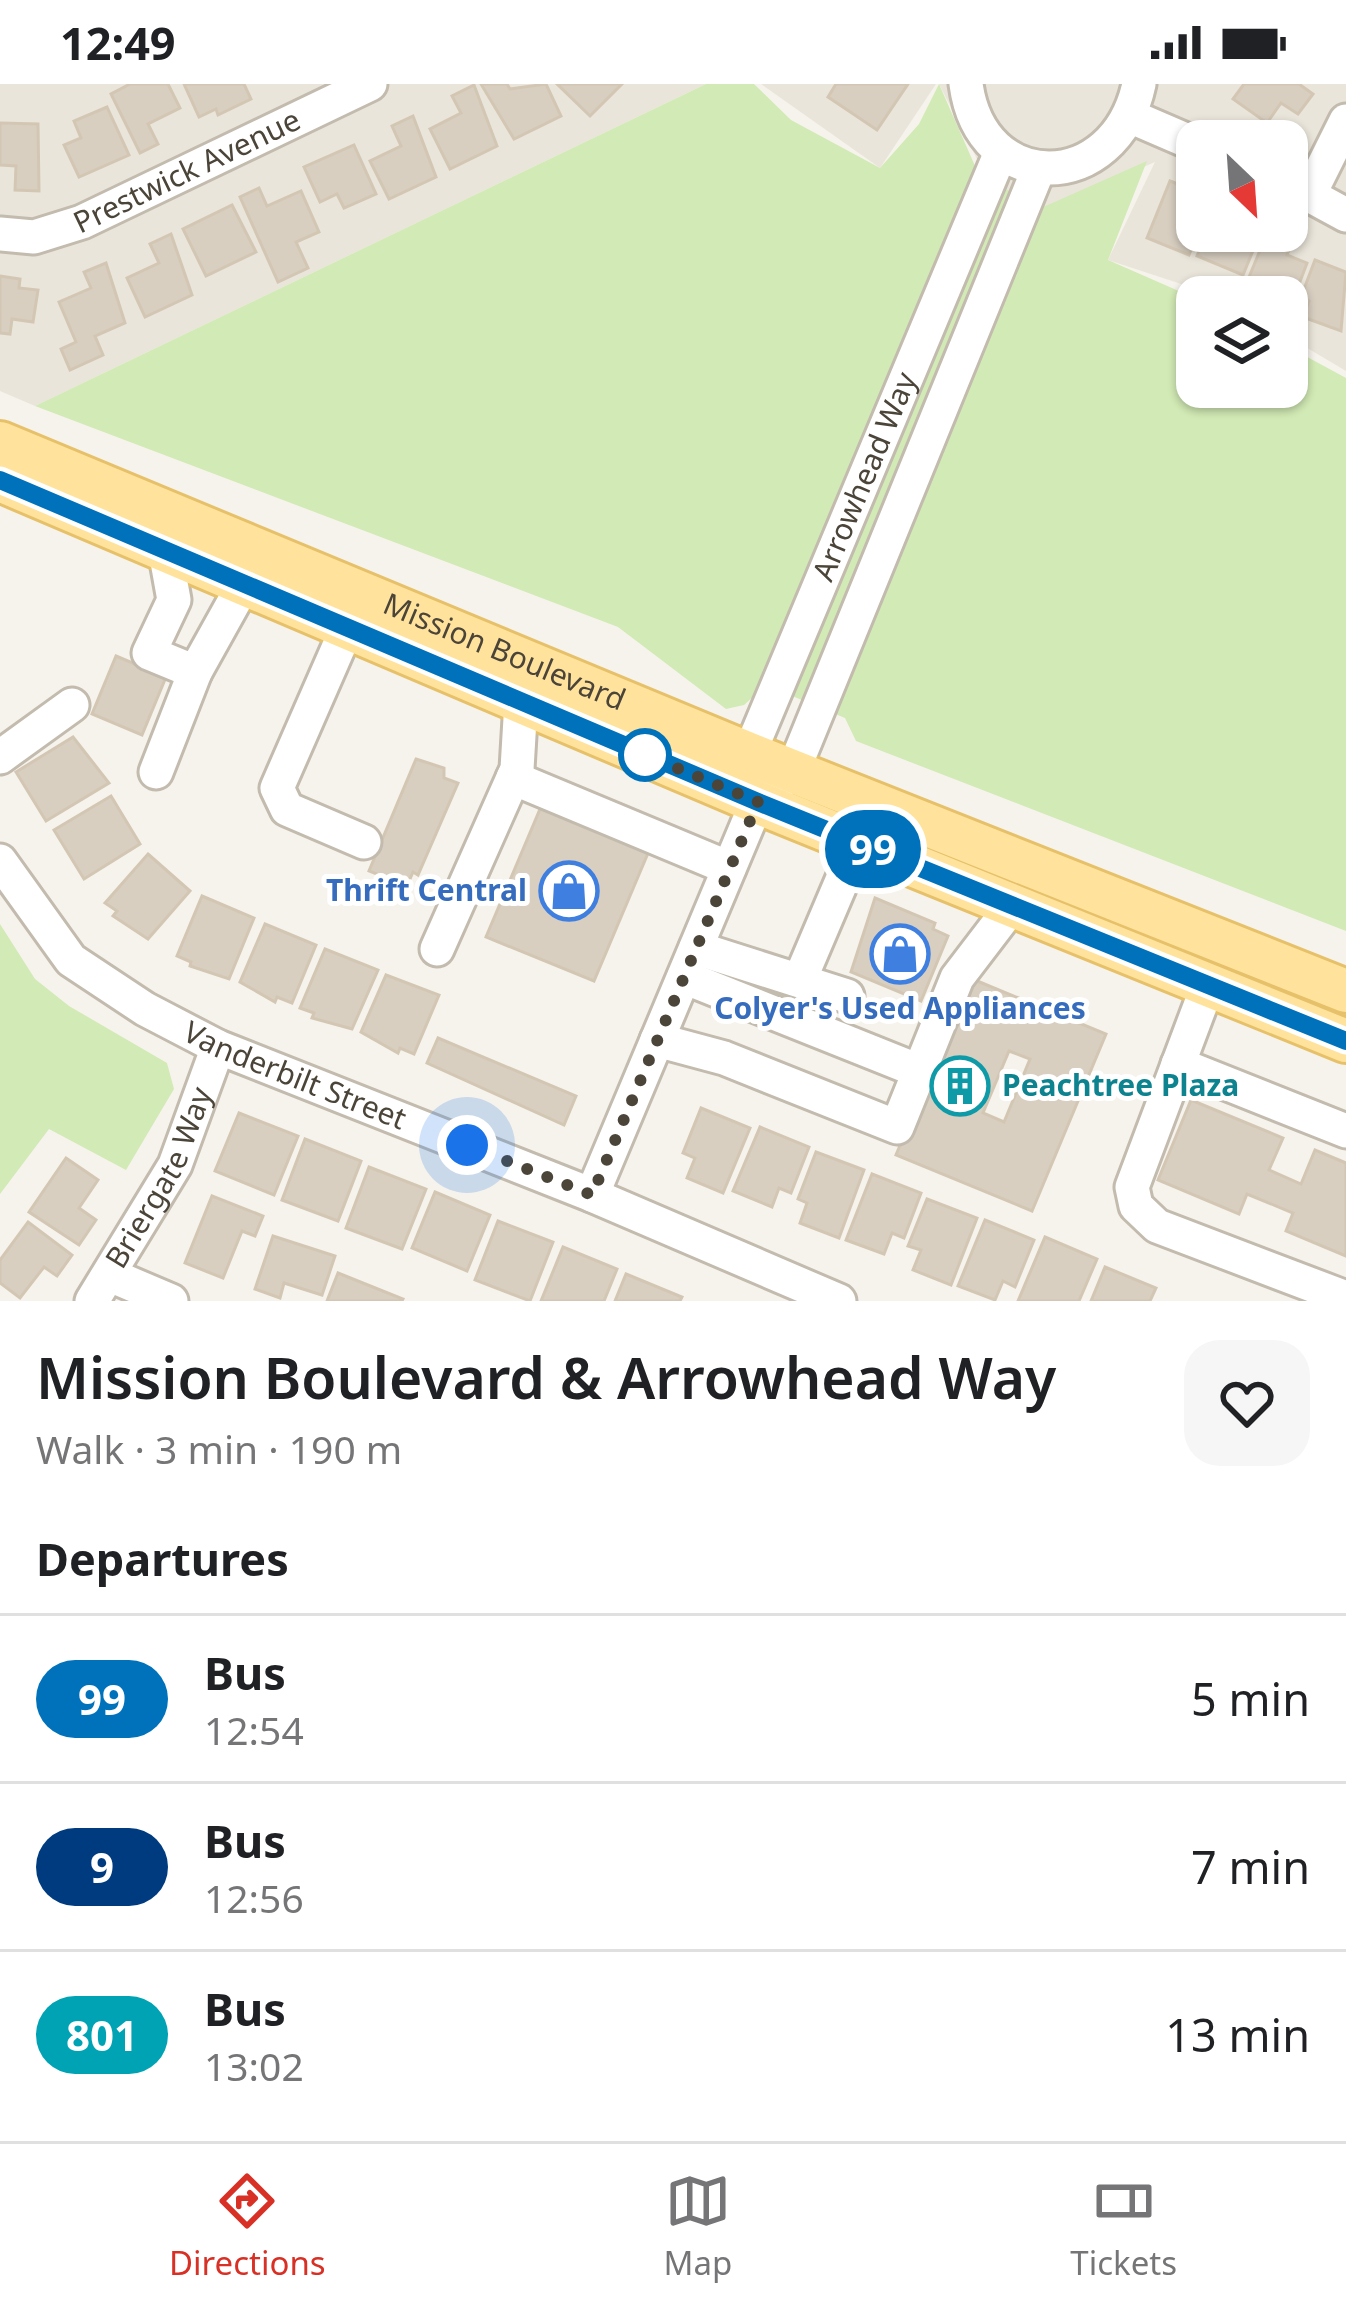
<!DOCTYPE html>
<html lang="en">
<head>
<meta charset="utf-8">
<style>
  body { margin:0; font-family:"Noto Sans",sans-serif; background:#f6f6f6; color:#202124; height:100vh; display:flex; flex-direction:column; font-size:45px; white-space:nowrap }
  * { box-sizing:border-box; margin:0 }
  p { font-size:39px; color:#757577 }
  .icon { flex:none; width:66px; height:66px; fill:none; stroke:currentColor; stroke-width:2; stroke-linecap:round; stroke-linejoin:round }
  .map { position:relative; height:1217px; overflow:hidden }
  .sheet { display:flex; flex-direction:column; background:#fff; flex:1 }
  .sheet>* { flex:none }
  .badge { padding:0 24px; border-radius:39px; font-size:42px; line-height:78px }
  .needle { width:78px; rotate:155deg }
  .controls { position:absolute; left:1176px; top:36px; display:grid; gap:24px }
  .controls a { display:grid; place-items:center; width:132px; height:132px; border-radius:24px; background:#fff; box-shadow:0 3px 9px #0004; font-size:60px }
  .you { position:absolute; width:60px; height:60px; margin:-30px; border:9px solid #fff; border-radius:50%; background:#1a73e8; box-shadow:0 0 0 18px #1a73e833 }
  .map>.badge { position:absolute; translate:-50% -50%; box-shadow:0 0 0 6px #fff }
  h2 { padding:0 36px; font-size:45px; line-height:108px }
  .round { display:grid; place-items:center; flex:none; width:126px; height:126px; border-radius:36px; background:#f6f6f6 }
  .head { display:flex; align-items:center; justify-content:space-between; height:204px; padding:0 36px }
  h1 { font-size:57px; font-weight:600; line-height:90px }
  ul { padding:0; list-style:none }
  li { display:flex; align-items:center; gap:36px; height:168px; padding:0 36px; border-top:3px solid #e0e0e0 }
  li div { flex:1 }
  li b { display:block; font-size:45px }
  li em { font-style:normal }
  li .badge { min-width:132px; font-weight:700; text-align:center }
  .status { display:flex; justify-content:space-between; align-items:center; height:84px; padding:0 60px; background:#fff; direction:ltr }
  .status svg { height:33px; fill:currentColor }
  .tab-bar { display:flex; justify-content:space-around; align-items:center; height:168px; border-top:3px solid #e0e0e0; background:#fff; font-size:33px; color:#757577 }
  .tab-bar a { display:grid; justify-items:center; gap:6px }
  .tab-bar .on { color:#d93025 }
  .map>svg:first-child { display:block }
  .residential { fill:#eae5da; fill-rule:evenodd }
  .green { fill:#d2eab5 }
  .building { fill:#d8cfc1; stroke:#d3c7b4; stroke-width:3; fill-rule:evenodd }
  .lines { fill:none; stroke-linecap:round; stroke-linejoin:round }
  .minor-casing { stroke:#c2bbae; stroke-width:39 }
  .major-casing { stroke:#e6c16a; stroke-width:48 }
  .minor { stroke:#fff; stroke-width:33 }
  .major { stroke:#ffe39c; stroke-width:42 }
  .line-casing { stroke:#fff; stroke-width:27 }
  .line { stroke:#0072bc; stroke-width:18 }
  .walk { stroke:#4b4439; stroke-width:12; stroke-dasharray:0 21.6 }
  .stop-dot { fill:#fff; stroke:#0072bc; stroke-width:6 }
  .labels { text-anchor:middle; stroke-width:10; stroke-linejoin:round; paint-order:stroke }
  .street-label { font-size:30px; fill:#4b4439; stroke:#fff }
  .shop-label { font-size:30px; font-weight:bold; fill:#366cbe; stroke:#fff; text-anchor:end }
  .culture-label { font-size:30px; font-weight:bold; fill:#0d838f; stroke:#fff; text-anchor:start }
</style>
</head>
<body>
<div class="status"><b>12:49</b><svg viewBox="0 0 49 12"><path d="M0 12V9h3v3zM5 12V6h3v6zM10 12V3h3v9zM15 12V0h3v12zM26 1h20v11H26zM47 4h2v5h-2z"/></svg></div>
<div class="map">
<svg width="1346" height="1217" viewBox="0 0 1346 1217">
  <rect width="100%" height="100%" fill="#f6f3ec"/>
  <g class="residential">
    <path d="M 0,0 L 706,0 L 35,322 L 0,307 Z"/>
    <path d="M 761,0 L 936,0 L 880,84 Z"/>
    <path d="M 939,0 L 1346,0 L 1346,287 L 1287,252 L 1287,213 L 1221,213 L 1108,176 L 1155,78 L 1031,132 L 983,87 ZM 1197,57 L 1287,57 L 1287,147 L 1197,147 Z"/>
  </g>
  <g class="green">
    <path d="M 706,0 L 754,0 L 791,36 L 880,84 L 919,40 L 939,0 L 979,91 L 1041,124 L 1147,77 L 1108,176 L 1197,215 L 1197,303 L 1287,303 L 1287,262 L 1346,294 L 1346,847 L 856,657 L 845,634 L 766,601 L 744,621 L 726,625 L 618,543 L 35,322 Z"/>
    <path d="M 0,840 L 35,895 L 69,922 L 167,979 L 174,1005 L 126,1086 L 49,1045 L 0,1110 Z"/>
  </g>
  <g class="building">
    <path d="M 130,0 L 168,0 L 180,24 L 148,40 L 158,60 L 140,69 L 111,10 Z"/>
    <path d="M 184,0 L 244,0 L 251,15 L 218,31 L 216,25 L 199,33 Z"/>
    <path d="M 481,0 L 507,0 L 510,5 L 546,0 L 561,32 L 514,55 Z"/>
    <path d="M 557,0 L 622,0 L 590,32 Z"/>
    <path d="M 836,0 L 908,0 L 877,46 L 828,13 Z"/>
    <path d="M 1244,0 L 1299,0 L 1313,10 L 1298,30 L 1281,19 L 1267,39 L 1233,15 Z"/>
    <path d="M 474,1 L 497,62 L 450,85 L 430,45 L 461,29 L 452,12 Z"/>
    <path d="M 107,23 L 129,71 L 79,93 L 64,61 L 81,54 L 74,37 Z"/>
    <path d="M 413,32 L 436,93 L 389,115 L 370,77 L 401,62 L 392,42 Z"/>
    <path d="M 0,39 L 38,40 L 39,107 L 15,106 L 16,82 L 0,81 Z"/>
    <path d="M 354,61 L 376,110 L 344,124 L 337,110 L 320,118 L 304,83 Z"/>
    <path d="M 1170,97 L 1197,107 L 1199,147 L 1189,171 L 1147,154 Z"/>
    <path d="M 259,104 L 267,122 L 301,107 L 319,148 L 296,158 L 308,184 L 278,198 L 240,113 Z"/>
    <path d="M 232,121 L 256,168 L 206,192 L 183,145 Z"/>
    <path d="M 1287,143 L 1297,147 L 1287,171 L 1307,179 L 1293,216 L 1247,198 L 1268,147 Z"/>
    <path d="M 1207,147 L 1261,147 L 1243,191 L 1197,172 Z"/>
    <path d="M 171,150 L 192,211 L 145,233 L 127,194 L 159,179 L 150,160 Z"/>
    <path d="M 1315,176 L 1346,188 L 1341,247 L 1303,233 L 1309,217 L 1301,213 Z"/>
    <path d="M 106,179 L 125,239 L 95,252 L 103,271 L 70,286 L 61,265 L 76,258 L 59,218 L 91,204 L 84,188 Z"/>
    <path d="M 0,192 L 20,195 L 19,204 L 38,206 L 33,238 L 12,235 L 10,250 L 0,249 Z"/>
    <path d="M 116,572 L 166,593 L 142,651 L 92,630 Z"/>
    <path d="M 73,653 L 109,699 L 46,737 L 16,688 Z"/>
    <path d="M 416,675 L 444,684 L 444,694 L 458,699 L 418,791 L 413,788 L 407,802 L 369,787 Z"/>
    <path d="M 111,712 L 140,760 L 84,795 L 54,746 Z"/>
    <path d="M 543,718 L 651,762 L 594,897 L 486,853 Z"/>
    <path d="M 148,770 L 190,807 L 148,855 L 113,832 L 117,827 L 105,819 Z"/>
    <path d="M 202,812 L 254,834 L 229,895 L 190,882 L 191,878 L 177,872 Z"/>
    <path d="M 875,814 L 935,839 L 933,845 L 948,852 L 921,917 L 851,888 Z"/>
    <path d="M 265,840 L 316,861 L 292,919 L 277,913 L 275,918 L 240,898 Z"/>
    <path d="M 325,865 L 378,886 L 352,945 L 312,934 L 314,929 L 300,924 Z"/>
    <path d="M 386,891 L 439,911 L 414,970 L 400,964 L 398,969 L 361,948 Z"/>
    <path d="M 970,894 L 1106,950 L 1032,1127 L 896,1071 ZM 1009,967 L 1030,975 L 1004,1038 L 983,1029 Z"/>
    <path d="M 438,954 L 576,1012 L 564,1041 L 427,979 Z"/>
    <path d="M 1191,1016 L 1283,1054 L 1269,1086 L 1301,1100 L 1315,1066 L 1346,1079 L 1346,1172 L 1286,1147 L 1293,1129 L 1247,1110 L 1239,1130 L 1158,1096 Z"/>
    <path d="M 701,1024 L 750,1044 L 723,1109 L 687,1094 L 695,1074 L 683,1069 Z"/>
    <path d="M 239,1029 L 298,1052 L 274,1111 L 215,1087 Z"/>
    <path d="M 760,1043 L 809,1063 L 791,1109 L 779,1104 L 772,1123 L 733,1107 Z"/>
    <path d="M 305,1055 L 361,1077 L 338,1137 L 282,1116 Z"/>
    <path d="M 816,1068 L 864,1086 L 839,1154 L 800,1139 L 807,1119 L 798,1115 Z"/>
    <path d="M 66,1074 L 98,1096 L 79,1124 L 96,1136 L 79,1161 L 29,1128 Z"/>
    <path d="M 369,1083 L 426,1105 L 402,1165 L 346,1144 Z"/>
    <path d="M 872,1090 L 921,1109 L 904,1154 L 892,1149 L 884,1170 L 846,1156 Z"/>
    <path d="M 435,1108 L 490,1131 L 467,1187 L 412,1164 Z"/>
    <path d="M 212,1112 L 263,1132 L 255,1152 L 242,1147 L 223,1194 L 185,1179 Z"/>
    <path d="M 927,1115 L 977,1134 L 951,1201 L 913,1186 L 921,1166 L 908,1162 Z"/>
    <path d="M 985,1136 L 1034,1156 L 1015,1203 L 1003,1197 L 995,1216 L 958,1202 Z"/>
    <path d="M 498,1137 L 553,1158 L 530,1217 L 475,1196 Z"/>
    <path d="M 28,1138 L 72,1171 L 57,1192 L 44,1183 L 20,1214 L 0,1199 L 0,1176 Z"/>
    <path d="M 273,1152 L 335,1172 L 322,1211 L 284,1199 L 280,1214 L 255,1205 Z"/>
    <path d="M 1045,1153 L 1097,1175 L 1079,1217 L 1018,1217 Z"/>
    <path d="M 563,1163 L 617,1185 L 604,1217 L 541,1217 Z"/>
    <path d="M 1105,1183 L 1156,1204 L 1150,1217 L 1091,1217 Z"/>
    <path d="M 338,1189 L 403,1215 L 402,1217 L 327,1217 Z"/>
    <path d="M 626,1190 L 682,1213 L 680,1217 L 615,1217 Z"/>
  </g>
  <g class="lines">
    <defs>
      <g id="minor">
        <path d="M 966,0 C 981,112 1115,112 1139,0"/>
        <path d="M 1132,33 L 1197,61"/>
        <path d="M 1287,99 L 1346,131"/>
        <path d="M 1310,109 L 1346,37"/>
        <path id="s1" d="M 0,150 L 34,153 L 82,138 L 370,0"/>
        <path d="M 165,466 L 174,516 L 149,569 L 195,588 L 244,500"/>
        <path d="M 347,544 L 277,704 L 287,725 L 364,758"/>
        <path d="M 0,673 L 72,621"/>
        <path d="M 156,688 L 195,588"/>
        <path id="s2" d="M 753,693 L 749,670 L 1001,68"/>
        <path d="M 513,694 L 729,784"/>
        <path id="s3" d="M 0,777 L 71,876 L 145,925 L 218,963 L 592,1111 L 839,1217"/>
        <path d="M 696,864 L 847,912"/>
        <path d="M 437,865 L 517,685 L 521,618"/>
        <path d="M 684,893 L 919,987"/>
        <path d="M 801,893 L 858,759"/>
        <path d="M 1208,901 L 1132,1103 L 1136,1122 L 1157,1142 L 1346,1214"/>
        <path d="M 657,956 L 724,974 L 897,1043 L 957,894 L 1012,822"/>
        <path d="M 1178,980 L 1346,1047"/>
        <path d="M 592,1111 L 757,718 L 793,687 L 1039,84"/>
        <path d="M 110,1191 L 171,1217"/>
        <path id="s4" d="M 92,1217 L 175,1081 L 218,963"/>
      </g>
      <g id="major">
        <path id="s5" d="M 0,359 L 749,670 L 1346,907"/>
        <path d="M 0,396 L 757,718 L 1346,957"/>
      </g>
    </defs>
    <use href="#minor" class="minor-casing"/>
    <use href="#major" class="major-casing"/>
    <use href="#minor" class="minor"/>
    <use href="#major" class="major"/>
  </g>
  <g class="lines">
    <defs>
      <path id="line" d="M 0,396 L 758,718 L 1346,957"/>
    </defs>
    <use href="#line" class="line-casing"/>
    <use href="#line" class="line"/>
    <path class="walk" d="M 467,1061 L 592,1111 L 758,718 L 639,668 L 645,671"/>
  </g>
  <defs>
    <symbol id="shop-ring" viewBox="-11 -11 22 22"><circle r="9.5" fill="#fff" stroke="#3f7fe0" stroke-width="1.5"/><path d="M-5-2.5h2.3a2.7 3.5 0 0 1 5.4 0H5L5.5 6h-11ZM-1.5-2.5h3a1.5 2.3 0 0 0-3 0Z" fill="#3f7fe0"/></symbol>
    <symbol id="building-ring" viewBox="-11 -11 22 22"><circle r="9.5" fill="#fff" stroke="#0f9aa8" stroke-width="1.5"/><path d="M-4-6H4V6H1V3H-1V6H-4ZM-2.5-4.3h1.7v1.8h-1.7ZM.8-4.3h1.7v1.8H.8ZM-2.5-1h1.7V.8h-1.7ZM.8-1h1.7V.8H.8Z" fill="#0f9aa8"/></symbol>
  </defs>
  <g fill-rule="evenodd">
    <use href="#shop-ring" x="536" y="774" width="66" height="66"/>
    <use href="#shop-ring" x="867" y="837" width="66" height="66"/>
    <use href="#building-ring" x="927" y="969" width="66" height="66"/>
  </g>
  <circle class="stop-dot" cx="645" cy="671" r="24"/>
  <g class="labels">
    <g class="street-label">
      <text dy="10" stroke="none"><textPath href="#s1" startOffset="201">Prestwick Avenue</textPath></text>
      <text dy="10" stroke="none"><textPath href="#s2" startOffset="324">Arrowhead Way</textPath></text>
      <text dy="10" stroke="none"><textPath href="#s5" startOffset="546">Mission Boulevard</textPath></text>
      <text dy="10" stroke="none"><textPath href="#s3" startOffset="375">Vanderbilt Street</textPath></text>
      <text dy="10" stroke="none"><textPath href="#s4" startOffset="141">Briergate Way</textPath></text>
    </g>
    <g class="shop-label">
      <text x="527" y="817">Thrift Central</text>
      <text x="900" y="935" text-anchor="middle">Colyer's Used Appliances</text>
    </g>
    <g class="culture-label">
      <text x="1002" y="1012">Peachtree Plaza</text>
    </g>
  </g>
</svg>
<div class="controls">
<a><svg class="needle" viewBox="-14 -14 28 28"><path d="M0-13l5 13h-10z" fill="#e53935"/><path d="M0 13l5-13h-10z" fill="#757577"/></svg></a>
<a><svg class="icon" aria-label="layers" viewBox="0 0 24 24"><path d="M12 4l9 5-9 5-9-5zM3 14l9 5 9-5"/></svg></a>
</div>
<div class="you" style="left:467px;top:1061px"></div>
<b class="badge" style="left:873px;top:765px;background:#0072bc;color:#fff">99</b>
</div>
<section class="sheet">
<div class="head"><div><h1>Mission Boulevard &amp; Arrowhead Way</h1><p>Walk · 3 min · 190 m</p></div><a class="round"><svg class="icon" aria-label="heart" viewBox="0 0 24 24"><path d="M12 20l-8-8c-3-5 5-10 8-4 3-6 11-1 8 4z"/></svg></a></div>
<h2>Departures</h2>
<ul>
<li><span class="badge" style="background:#0072bc;color:#fff">99</span><div><b>Bus</b><p>12:54</p></div><em>5 min</em></li>
<li><span class="badge" style="background:#003b80;color:#fff">9</span><div><b>Bus</b><p>12:56</p></div><em>7 min</em></li>
<li><span class="badge" style="background:#00a3b4;color:#fff">801</span><div><b>Bus</b><p>13:02</p></div><em>13 min</em></li>
</ul>
</section>
<nav class="tab-bar">
<a class="on"><svg class="icon" aria-label="directions" viewBox="0 0 24 24"><path d="M12 3l9 9-9 9-9-9zM9 14v-3h6M13 9l2 2-2 2"/></svg>Directions</a>
<a><svg class="icon" aria-label="map" viewBox="0 0 24 24"><path d="M3 6l6-2 6 2 6-2v14l-6 2-6-2-6 2zM9 4v14M15 6v14"/></svg>Map</a>
<a><svg class="icon" aria-label="tickets" viewBox="0 0 24 24"><path d="M3 7h18v10H3zM15 7v10"/></svg>Tickets</a>
</nav>
</body>
</html>
